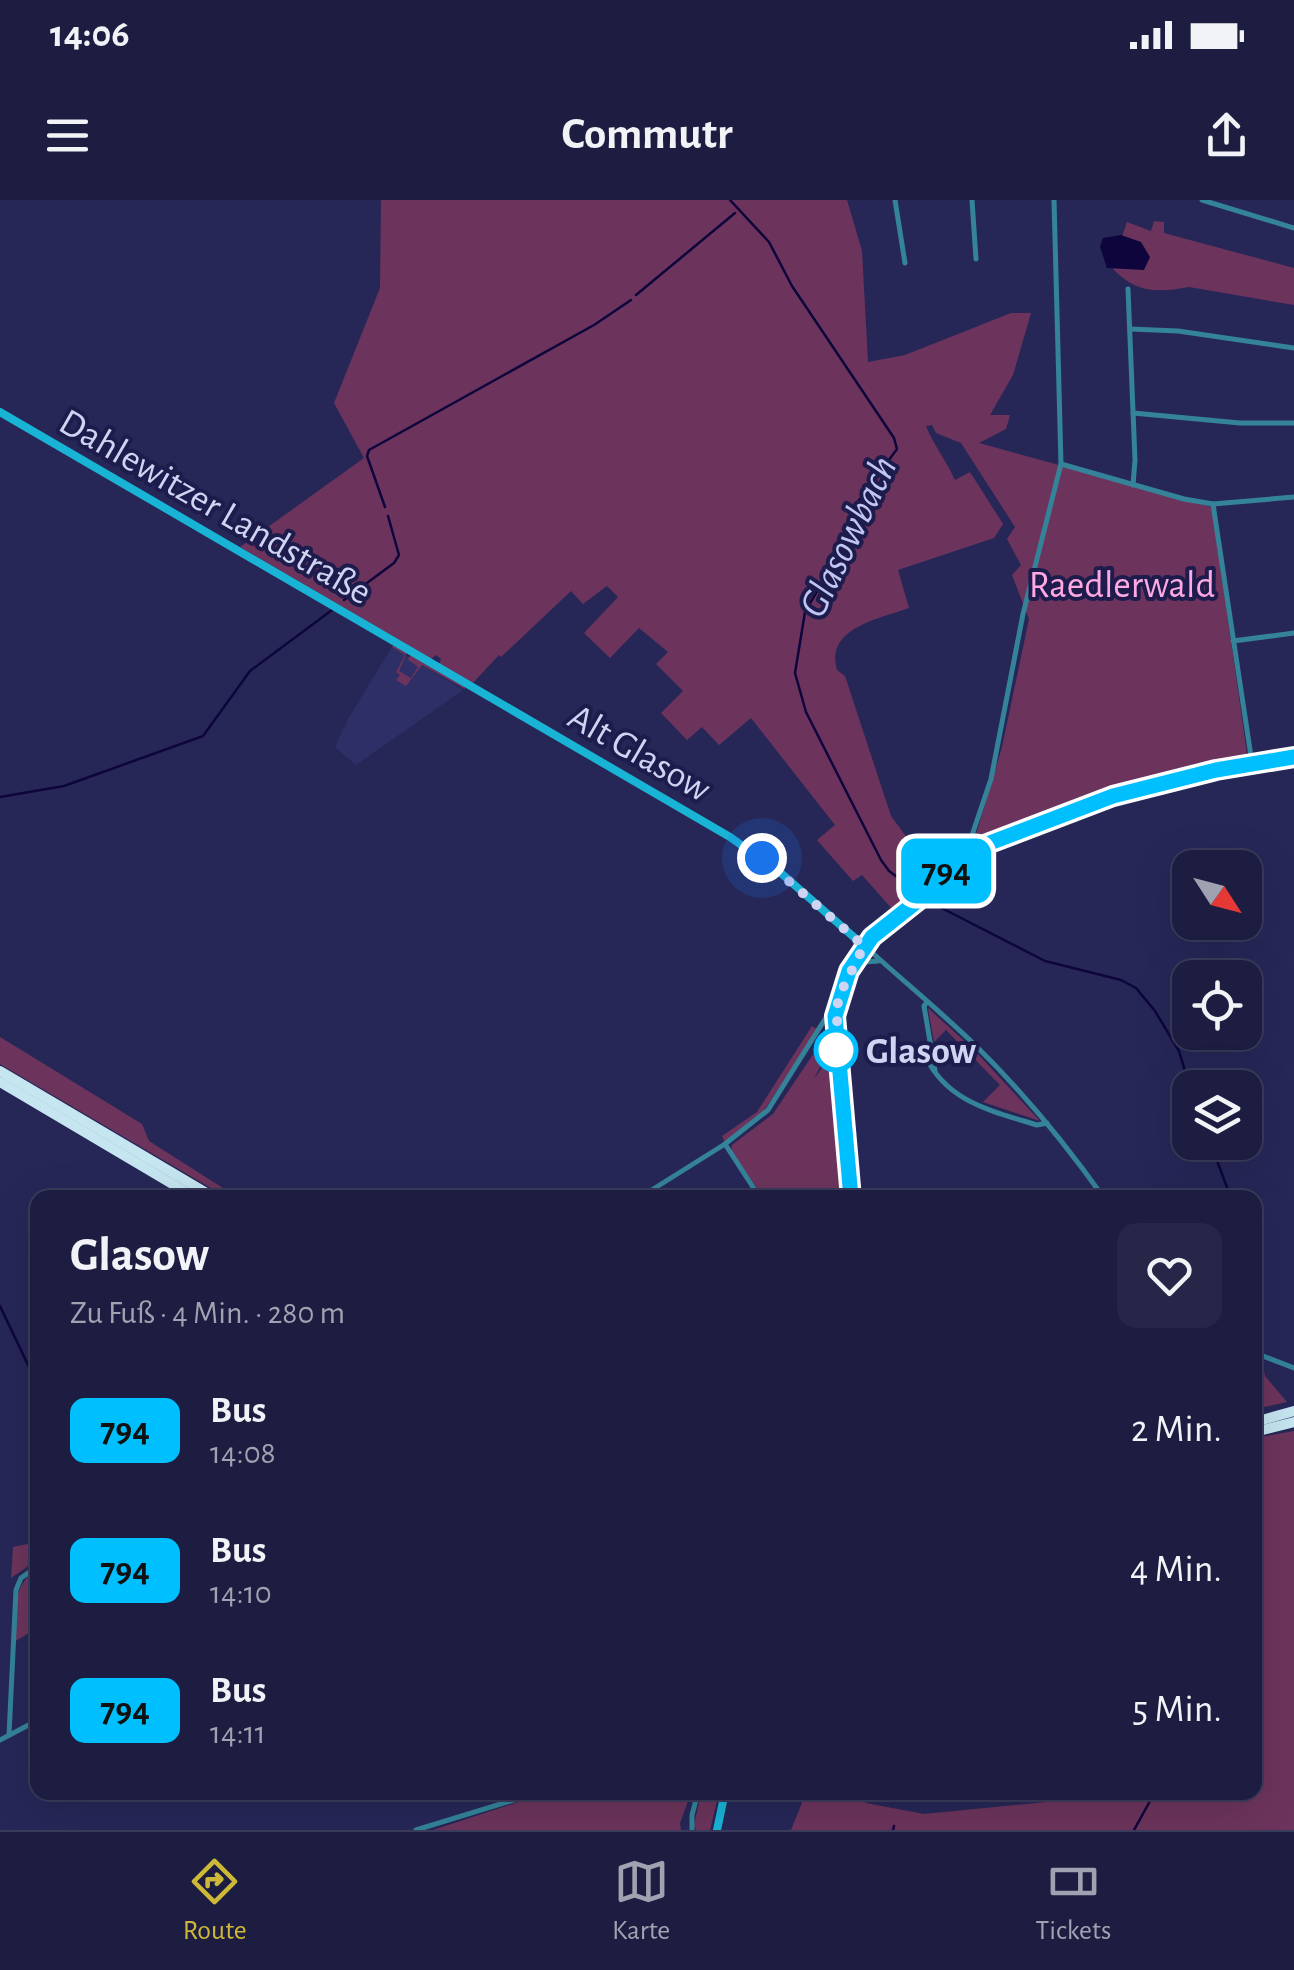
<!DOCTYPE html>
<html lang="de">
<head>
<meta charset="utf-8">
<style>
  body { margin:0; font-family:"Alegreya Sans",sans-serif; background:#252648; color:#f1f3f6; height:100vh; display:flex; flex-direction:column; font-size:38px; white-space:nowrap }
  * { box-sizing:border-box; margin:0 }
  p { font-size:32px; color:#a0a2b1 }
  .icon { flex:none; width:55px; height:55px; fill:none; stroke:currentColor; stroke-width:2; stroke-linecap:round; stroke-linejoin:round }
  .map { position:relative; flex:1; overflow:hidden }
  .side { position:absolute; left:30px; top:990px; width:1232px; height:610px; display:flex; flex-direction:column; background:#1c1d41; border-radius:20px; box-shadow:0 10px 40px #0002,0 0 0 2px #3a3b5a }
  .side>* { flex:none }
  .badge { padding:0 20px; border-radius:15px; font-size:35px; line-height:65px }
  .needle { width:65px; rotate:126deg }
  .tools { position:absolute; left:1172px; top:650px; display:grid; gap:20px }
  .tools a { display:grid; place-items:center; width:90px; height:90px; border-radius:20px; background:#1c1d41; box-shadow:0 10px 40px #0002,0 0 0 2px #3a3b5a; font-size:50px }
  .you { position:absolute; width:50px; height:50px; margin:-25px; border:8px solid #fff; border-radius:50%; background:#1a73e8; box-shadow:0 0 0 15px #1a73e833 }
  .map>.badge { position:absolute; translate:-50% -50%; box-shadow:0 0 0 5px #fff }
  .round { display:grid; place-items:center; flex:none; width:105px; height:105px; border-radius:20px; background:#252648 }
  .head { display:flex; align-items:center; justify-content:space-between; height:170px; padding:0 40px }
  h1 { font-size:48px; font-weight:700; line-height:75px }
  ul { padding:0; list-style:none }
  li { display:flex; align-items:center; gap:30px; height:140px; padding:0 40px }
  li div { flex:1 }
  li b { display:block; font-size:38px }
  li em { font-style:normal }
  li .badge { min-width:110px; font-weight:700; text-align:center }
  .status { display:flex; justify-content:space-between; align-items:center; height:70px; padding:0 50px; background:#1c1d41; direction:ltr }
  .status svg { height:28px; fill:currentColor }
  header { display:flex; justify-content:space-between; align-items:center; height:130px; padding:0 40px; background:#1c1d41; font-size:45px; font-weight:700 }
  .tabs { display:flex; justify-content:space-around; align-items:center; height:140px; border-top:2px solid #3a3b5a; background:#1c1d41; font-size:28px; color:#a0a2b1 }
  .tabs a { display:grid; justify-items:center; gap:5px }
  .tabs .on { color:#ceb837 }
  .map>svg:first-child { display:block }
  .built { fill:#2f2f67 }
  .green { fill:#6c345c }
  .water { fill:#0e053d }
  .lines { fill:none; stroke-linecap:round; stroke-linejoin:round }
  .stream { stroke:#0e053d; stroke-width:2.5 }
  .street { stroke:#348399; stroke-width:5 }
  .secondary { stroke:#19b3d6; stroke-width:8 }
  .highway { stroke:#c5e5f0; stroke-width:10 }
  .line-casing { stroke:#fff; stroke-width:22 }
  .line { stroke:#00bfff; stroke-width:15 }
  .walk { stroke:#d0d4f3; stroke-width:10; stroke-dasharray:0 18 }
  .stop-dot { fill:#fff; stroke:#00bfff; stroke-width:5 }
  .labels { text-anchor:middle; stroke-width:8; stroke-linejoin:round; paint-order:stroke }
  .street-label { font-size:38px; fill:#d0d4f3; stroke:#1d1c4c }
  .park-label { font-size:38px; fill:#fea9e2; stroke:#1d1c4c }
  .stop-label { font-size:38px; font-weight:bold; fill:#d0d4f3; stroke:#1d1c4c; text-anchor:start }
  .water-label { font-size:40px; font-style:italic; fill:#c0c5f1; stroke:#1d1c4c }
</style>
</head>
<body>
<div class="status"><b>14:06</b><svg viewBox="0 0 49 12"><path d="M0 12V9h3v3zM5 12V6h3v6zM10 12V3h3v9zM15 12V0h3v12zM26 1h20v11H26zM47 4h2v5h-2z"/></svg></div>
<header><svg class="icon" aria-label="menu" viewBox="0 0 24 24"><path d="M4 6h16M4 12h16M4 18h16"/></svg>Commutr<svg class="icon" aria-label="share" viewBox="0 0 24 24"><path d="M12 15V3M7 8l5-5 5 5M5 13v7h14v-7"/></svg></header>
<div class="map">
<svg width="1294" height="1630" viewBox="0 0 1294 1630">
  <rect width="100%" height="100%" fill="#262757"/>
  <path class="built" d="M 392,447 L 463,490 L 356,565 L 335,547 L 348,519 Z"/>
  <g class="green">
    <path d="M 381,0 L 847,0 L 862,51 L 868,162 L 905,155 L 1011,113 L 1031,113 L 1013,175 L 990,215 L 1010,215 L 1006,229 L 979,243 L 1212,307 L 1248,561 L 1186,574 L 978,642 L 975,638 L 1002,547 L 1029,419 L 1012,375 L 1021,365 L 1007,339 L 1015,327 L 961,243 L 936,233 L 932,225 L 926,226 C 933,244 947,262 955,280 L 970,272 L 1003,324 L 994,338 L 898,370 L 909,408 C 879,419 825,428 837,470 L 845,476 L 891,616 L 924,661 L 937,673 L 893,710 L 862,675 L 853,681 L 817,640 L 835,625 L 751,518 L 719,545 L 702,527 L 687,540 L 661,513 L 683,491 L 656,464 L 668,452 L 639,428 L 610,458 L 584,433 L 618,397 L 607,386 L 583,404 L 571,391 L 501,457 L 499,455 L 472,484 L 439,464 L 441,459 L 436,455 L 431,459 L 240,347 L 364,258 L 334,203 L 380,88 Z"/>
    <path d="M 1154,21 L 1164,22 L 1164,33 L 1294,68 L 1294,105 L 1189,87 C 1157,93 1136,93 1113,69 L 1113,62 L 1127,22 L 1151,31 Z"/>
    <path d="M 394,444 L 407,452 L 399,471 L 411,478 L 418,467 L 407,459 L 412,454 L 464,485 L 465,489 L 422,465 L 406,486 L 396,480 L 400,475 L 396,472 L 405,455 L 392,447 Z"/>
    <path d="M 928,808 L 974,850 L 1040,921 L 983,902 L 1000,885 L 946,830 L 934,842 Z"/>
    <path d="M 812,826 L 818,830 L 761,915 L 725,942 L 722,936 L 757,912 Z"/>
    <path d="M 0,837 L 142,924 L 149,941 L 237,997 L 226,997 L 0,864 Z"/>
    <path d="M 824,846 L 828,846 L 829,855 L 825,857 L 814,879 L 829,858 L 843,997 L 763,997 L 731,951 L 732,945 L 773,914 L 814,853 L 821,852 Z"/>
    <path d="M 1255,1162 L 1263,1167 L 1265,1176 L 1287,1202 L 1255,1209 Z"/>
    <path d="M 1294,1231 L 1294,1630 L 791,1630 L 806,1593 L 854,1593 L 866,1603 L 924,1614 L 1086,1598 L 1088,1593 L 1255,1592 L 1255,1238 Z"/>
    <path d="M 37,1342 L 37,1360 L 11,1378 L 13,1347 Z"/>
    <path d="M 37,1369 L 37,1428 L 14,1442 C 15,1414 11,1386 37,1369 Z"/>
    <path d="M 549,1592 L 691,1592 L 691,1593 L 680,1623 L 681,1630 L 433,1630 Z"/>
    <path d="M 701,1593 L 719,1593 L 710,1630 L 696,1630 L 694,1625 Z"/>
  </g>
  <path class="water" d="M 1121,35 L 1141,42 L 1150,57 L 1144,70 L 1107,68 L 1100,47 L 1103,38 Z"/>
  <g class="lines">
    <g class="stream">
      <path d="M 730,0 L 769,42 L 792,86 L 894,238 L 897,249 L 857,303 L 831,367 L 805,412 L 795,473 L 806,512 L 881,660 L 889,671 L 920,694"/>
      <path d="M 636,95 L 735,13"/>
      <path d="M 385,307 L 367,256 L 369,250 L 594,125 L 631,100"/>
      <path d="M 344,400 L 394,363 L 399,355 L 388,316"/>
      <path d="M 0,597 L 64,586 L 203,536 L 250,471 L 332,410"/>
      <path d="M 926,700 L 1045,761 L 1121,780 L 1136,788 L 1155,811 L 1179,851 L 1190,888"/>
      <path d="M 1210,942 L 1231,998"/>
      <path d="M 0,1106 L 38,1186"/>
      <path d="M 893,1630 L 894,1626"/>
      <path d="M 1134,1630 L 1155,1592"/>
    </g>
    <g class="street">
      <path d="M 895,0 L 905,63"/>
      <path d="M 972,0 L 976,59"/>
      <path d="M 1202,0 L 1294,28"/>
      <path d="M 1128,89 L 1135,260 L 1133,285"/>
      <path d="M 1130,129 L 1178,131 L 1294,148"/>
      <path d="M 1133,213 L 1240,223 L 1294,223"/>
      <path d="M 1061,264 L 1184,299 L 1213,304 L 1294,297"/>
      <path d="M 1213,304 L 1252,563"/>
      <path d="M 1233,441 L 1294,433"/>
      <path d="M 967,650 L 991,579 L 1023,414 L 1061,264 L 1054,0"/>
      <path d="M 866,747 C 902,780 940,811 975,845 C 1023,892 1065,943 1104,998"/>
      <path d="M 852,770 L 864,762 L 878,761"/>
      <path d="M 927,802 L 924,806 L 935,871"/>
      <path d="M 930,842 L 925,855 C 946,902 992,911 1037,925 L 1047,923"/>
      <path d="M 725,944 L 760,998"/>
      <path d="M 639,998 L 725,944 L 768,910 L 837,800"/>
      <path d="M 1255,1153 L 1294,1168"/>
      <path d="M 9,1535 L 16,1390 L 21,1378 L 38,1366"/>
      <path d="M 0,1540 L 38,1520"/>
      <path d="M 416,1630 L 540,1592"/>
      <path d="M 692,1630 L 692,1615 L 698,1592"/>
    </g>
    <g class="secondary">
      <path d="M 0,212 L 730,637 L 782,674 L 864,746"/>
      <path d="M 851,998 L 835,816 C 845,755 872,739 916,702 C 934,687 947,667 965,653 C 978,643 999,638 1014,632 C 1104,594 1198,571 1294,557"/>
      <path d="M 717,1630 L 725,1592"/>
    </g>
    <g class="highway">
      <path d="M 0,871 L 215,998"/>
      <path d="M 0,882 L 196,998"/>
      <path d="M 1255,1222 L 1294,1211"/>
      <path d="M 1255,1232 L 1294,1222"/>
    </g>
  </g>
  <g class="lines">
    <defs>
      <path id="line" d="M 851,998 L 835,816 L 849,771 L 872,737 L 920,699 L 966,652 L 1113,596 L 1216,570 L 1294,557"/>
    </defs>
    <use href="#line" class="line-casing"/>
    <use href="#line" class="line"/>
    <path class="walk" d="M 762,658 L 864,746 L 838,798 L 836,850"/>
  </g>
  <circle class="stop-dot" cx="836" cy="850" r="20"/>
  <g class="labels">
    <g class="street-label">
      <text transform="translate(216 306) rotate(30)" y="13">Dahlewitzer Landstraße</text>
      <text transform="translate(640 552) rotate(30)" y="13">Alt Glasow</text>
    </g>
    <g class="park-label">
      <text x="1122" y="397">Raedlerwald</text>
    </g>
    <g class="stop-label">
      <text x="866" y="863">Glasow</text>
    </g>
    <g class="water-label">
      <text transform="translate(847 336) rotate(-64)" y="14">Glasowbach</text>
    </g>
  </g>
</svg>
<div class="tools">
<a><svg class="needle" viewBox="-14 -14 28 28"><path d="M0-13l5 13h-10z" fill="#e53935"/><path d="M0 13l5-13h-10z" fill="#a0a2b1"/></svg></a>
<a><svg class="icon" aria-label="locate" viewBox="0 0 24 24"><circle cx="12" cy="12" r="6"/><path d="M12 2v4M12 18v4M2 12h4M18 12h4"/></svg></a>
<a><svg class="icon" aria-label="layers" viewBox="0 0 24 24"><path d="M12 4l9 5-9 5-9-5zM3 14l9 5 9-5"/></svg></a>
</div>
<div class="you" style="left:762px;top:658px"></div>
<b class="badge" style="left:946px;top:671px;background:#00bfff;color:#111">794</b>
<section class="side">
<div class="head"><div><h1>Glasow</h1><p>Zu Fuß · 4 Min. · 280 m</p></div><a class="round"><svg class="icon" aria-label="heart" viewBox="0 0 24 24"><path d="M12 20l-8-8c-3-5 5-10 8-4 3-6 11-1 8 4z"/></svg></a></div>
<ul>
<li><span class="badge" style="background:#00bfff;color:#111">794</span><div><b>Bus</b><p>14:08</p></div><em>2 Min.</em></li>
<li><span class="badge" style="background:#00bfff;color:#111">794</span><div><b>Bus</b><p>14:10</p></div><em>4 Min.</em></li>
<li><span class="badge" style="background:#00bfff;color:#111">794</span><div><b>Bus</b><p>14:11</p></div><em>5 Min.</em></li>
</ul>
</section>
</div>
<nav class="tabs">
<a class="on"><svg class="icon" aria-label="directions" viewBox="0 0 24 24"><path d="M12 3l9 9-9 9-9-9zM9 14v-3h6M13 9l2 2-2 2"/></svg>Route</a>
<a><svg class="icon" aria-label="map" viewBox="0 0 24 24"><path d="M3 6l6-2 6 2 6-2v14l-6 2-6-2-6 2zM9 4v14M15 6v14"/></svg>Karte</a>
<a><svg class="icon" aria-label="tickets" viewBox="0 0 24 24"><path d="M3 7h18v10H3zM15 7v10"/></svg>Tickets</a>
</nav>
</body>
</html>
